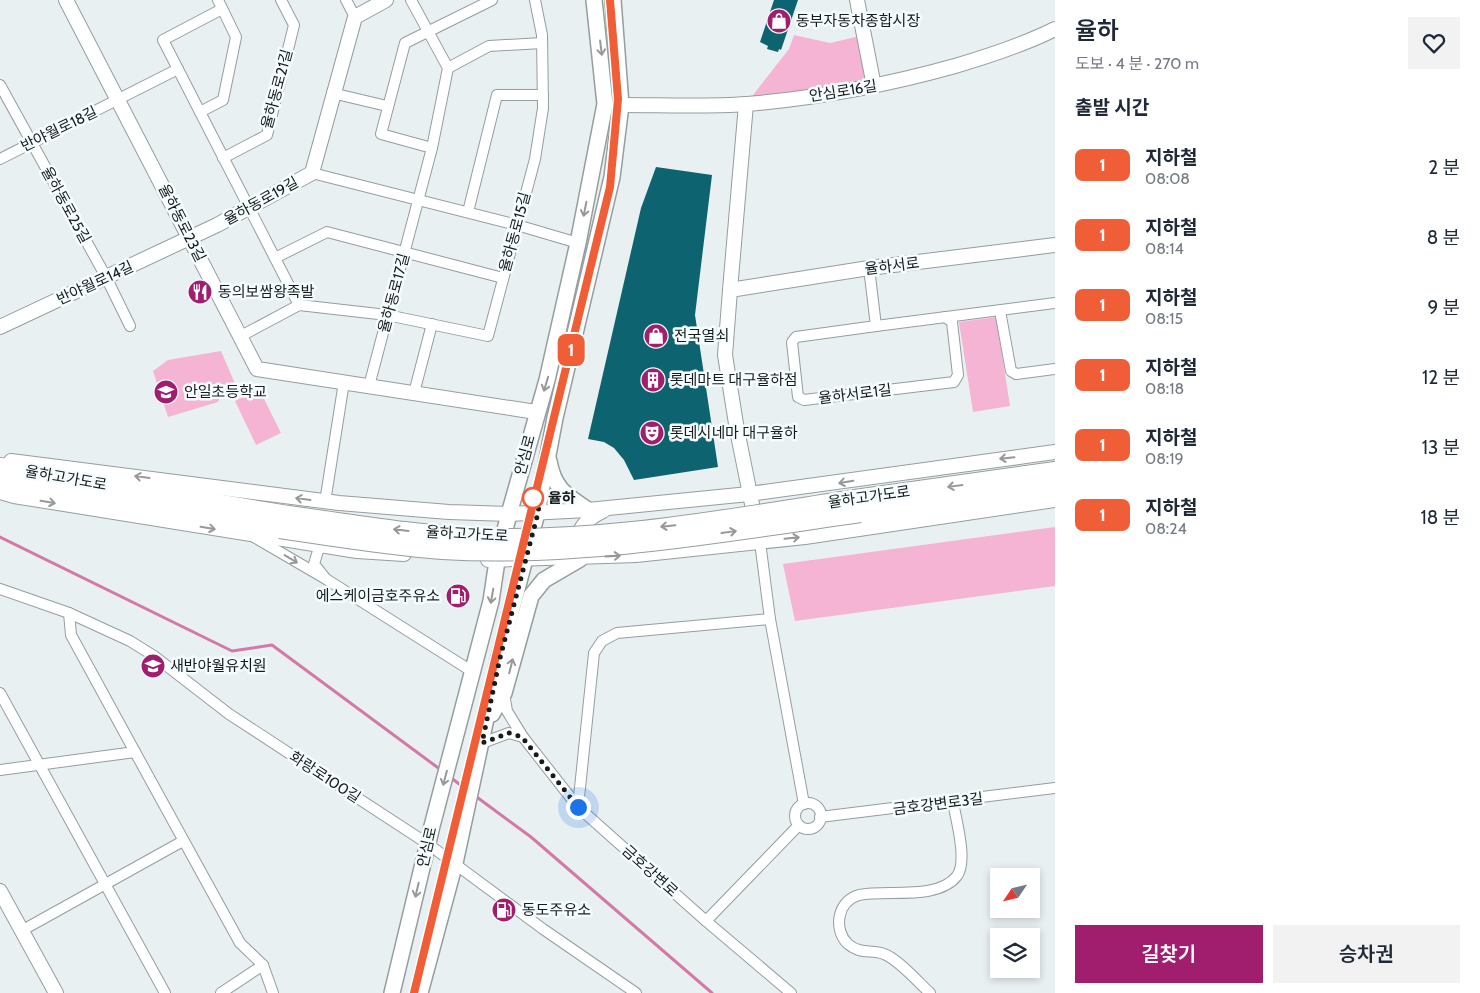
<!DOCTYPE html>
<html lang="ko">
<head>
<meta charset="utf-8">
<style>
  body { margin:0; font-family:Cabin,"Noto Sans KR",sans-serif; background:#f2f2f3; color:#1f2937; height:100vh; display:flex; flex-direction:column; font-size:19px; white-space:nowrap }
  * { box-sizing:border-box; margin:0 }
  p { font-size:16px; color:#747a83 }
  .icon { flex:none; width:28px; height:28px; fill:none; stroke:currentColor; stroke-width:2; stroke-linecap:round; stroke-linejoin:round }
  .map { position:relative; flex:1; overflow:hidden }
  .sheet { display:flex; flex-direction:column; background:#fff; width:425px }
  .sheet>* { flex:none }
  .badge { padding:0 10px; border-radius:8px; font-size:18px; line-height:32px }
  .needle { width:32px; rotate:235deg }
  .tools { position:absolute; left:990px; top:868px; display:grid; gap:10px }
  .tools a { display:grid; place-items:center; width:50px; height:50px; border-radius:0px; background:#fff; box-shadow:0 2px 8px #0003; font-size:25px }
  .you { position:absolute; width:25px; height:25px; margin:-12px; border:4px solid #fff; border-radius:50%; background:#1a73e8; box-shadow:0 0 0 8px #1a73e833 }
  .map>.badge { position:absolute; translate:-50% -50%; box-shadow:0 0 0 2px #fff }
  h2 { padding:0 20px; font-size:19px; line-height:45px }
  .round { display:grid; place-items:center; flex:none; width:52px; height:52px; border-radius:0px; background:#f2f2f3 }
  .headline { display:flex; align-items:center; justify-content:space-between; height:85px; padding:0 20px }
  h1 { font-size:24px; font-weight:600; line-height:38px }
  .action { display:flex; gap:10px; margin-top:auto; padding:10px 20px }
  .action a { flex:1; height:58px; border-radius:0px; background:#a11e6e; color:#fff; font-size:20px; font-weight:600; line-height:58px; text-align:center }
  .action a+a { background:#f2f2f3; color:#1f2937 }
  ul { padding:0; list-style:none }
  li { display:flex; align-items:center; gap:15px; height:70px; padding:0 20px }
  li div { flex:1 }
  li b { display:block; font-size:19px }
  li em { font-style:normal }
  li .badge { min-width:55px; font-weight:700; text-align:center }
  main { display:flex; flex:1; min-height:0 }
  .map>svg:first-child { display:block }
  .green { fill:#f5b4d3 }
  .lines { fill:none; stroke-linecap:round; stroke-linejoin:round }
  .stream { stroke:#d479a7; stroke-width:3 }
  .building { fill:#0e6370 }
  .street-casing { stroke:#969d9e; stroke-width:12 }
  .secondary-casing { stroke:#969d9e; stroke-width:16 }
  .primary-casing { stroke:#969d9e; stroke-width:18 }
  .highway-casing { stroke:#969d9e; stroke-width:20 }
  .street { stroke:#fff; stroke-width:10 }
  .secondary { stroke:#fff; stroke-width:14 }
  .primary { stroke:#fff; stroke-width:15 }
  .highway { stroke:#fff; stroke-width:18 }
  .highway-bridge-casing { stroke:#969d9e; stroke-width:20; stroke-linecap:butt }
  .highway-bridge { stroke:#fff; stroke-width:18 }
  .oneway { stroke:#979898 }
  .line-casing { stroke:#fff; stroke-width:11 }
  .line { stroke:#ef5e37; stroke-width:8 }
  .walk { stroke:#181b1b; stroke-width:5; stroke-dasharray:0 9 }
  .stop-dot { fill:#fff; stroke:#ef5e37; stroke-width:2.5 }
  .labels { text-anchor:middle; stroke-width:5; stroke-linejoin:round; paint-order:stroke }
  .poi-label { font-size:15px; fill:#181b1b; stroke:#f6fdff; text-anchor:start }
  .street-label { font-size:15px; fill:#181b1b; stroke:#f6fdff }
  .stop-label { font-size:15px; font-weight:bold; fill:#181b1b; stroke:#f6fdff; text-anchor:start }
</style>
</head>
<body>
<main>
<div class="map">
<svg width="1055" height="993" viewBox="0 0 1055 993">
  <rect width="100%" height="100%" fill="#e9f0f1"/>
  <g class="green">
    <path d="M 794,35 L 830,43 L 864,35 L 874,86 L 746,104 L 789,49 Z"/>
    <path d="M 996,317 L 1010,406 L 973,412 L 959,322 Z"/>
    <path d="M 221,351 L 236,386 L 222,393 L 218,402 L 168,417 L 153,371 L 168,360 Z"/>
    <path d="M 259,389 L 281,433 L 256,445 L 235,401 Z"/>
    <path d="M 1055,527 L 1055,586 L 795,621 L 783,564 Z"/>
  </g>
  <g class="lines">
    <g class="stream">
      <path d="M 0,537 L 232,651 L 272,645 L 441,770"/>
      <path d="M 450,777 L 467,790"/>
      <path d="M 474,795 L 531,837 L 712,993"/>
    </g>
  </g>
  <g class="building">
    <path d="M 774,0 L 798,0 L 781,50 L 779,49 L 778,52 L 767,49 L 768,46 L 760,42 Z"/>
    <path d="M 656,167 L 712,175 L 695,315 L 718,467 L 634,480 L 624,460 L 614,448 L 604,442 L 588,439 L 641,208 Z"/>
    <path d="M 204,285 L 209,295 L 195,298 L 191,289 Z"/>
  </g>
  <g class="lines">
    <defs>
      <g id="street">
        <path d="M 346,0 L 355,17"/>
        <path d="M 222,9 L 163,40 L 299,305"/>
        <path d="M 448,68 L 489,46 L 542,43"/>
        <path d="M 0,85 L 106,277 L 130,326"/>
        <path d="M 332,93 L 387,106"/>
        <path d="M 200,112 L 223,100 L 236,37 L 218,0"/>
        <path d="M 432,148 L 381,134 L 405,43 L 492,0"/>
        <path d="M 223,158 L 267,135 L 294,25 L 281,0"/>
        <path d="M 0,159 L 178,69"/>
        <path d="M 312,173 L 517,225 L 578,243"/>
        <path d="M 468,212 L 497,95 L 543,95"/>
        <path d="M 275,258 L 327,232 L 503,278"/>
        <path d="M 869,268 L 876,326 L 796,337 L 792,342 L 798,397 L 804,400 L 954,382 L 958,375 L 952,322 L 945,317"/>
        <path d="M 1000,311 L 1011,371 L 1016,374 L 1055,369"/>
        <path d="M 876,326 L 1055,303"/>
        <path d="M 241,336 L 299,305 L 387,315 L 488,336 L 535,159 L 543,108 L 542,35 L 535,0"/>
        <path d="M 369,386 L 432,148 L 448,68 L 411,0"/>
        <path d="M 414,393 L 432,324"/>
        <path d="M 325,502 L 344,382"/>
        <path d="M 254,537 L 326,579 L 314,564 L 318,551 L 322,546"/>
        <path d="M 760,542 L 770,619 L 804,804"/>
        <path d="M 326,579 L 473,672"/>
        <path d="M 0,589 L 69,613 L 130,641 L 154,656 L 229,714 L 428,844 L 543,929 L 636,993"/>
        <path d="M 69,613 L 71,635 L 135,752"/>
        <path d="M 0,693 L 165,993"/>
        <path d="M 523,737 L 578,807 L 706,921 L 791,993"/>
        <path d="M 482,743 L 509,733 L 523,737 L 507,711 L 504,693"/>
        <path d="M 0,770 L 135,752 L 240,943 L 263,965 L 273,993"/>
        <circle cx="808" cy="816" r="13"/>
        <path d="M 578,807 L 594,653 L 602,641 L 617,633 L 770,619"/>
        <path d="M 820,817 L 1055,788"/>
        <path d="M 706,921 L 799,825"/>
        <path d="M 21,931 L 183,841"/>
        <path d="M 221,993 L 263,965"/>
        <path d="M 930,993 C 919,983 898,959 884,954 C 871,949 861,955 848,944 C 833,930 837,901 859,895 C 887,889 937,901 957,876 C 968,861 956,820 953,802"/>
      </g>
      <g id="secondary">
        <path d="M 66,0 L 257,369 L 536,412"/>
        <path d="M 857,0 L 874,86"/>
        <path d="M 746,104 L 730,290 L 869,268 L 1055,245"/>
        <path d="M 621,105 C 663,105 705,107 747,104 C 818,98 887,85 955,66 C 989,56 1023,45 1055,29"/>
        <path d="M 730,290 L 725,355 L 737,430 L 756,524"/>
        <path d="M 0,327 L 217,225 L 312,173 L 355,17 L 386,0"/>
        <path d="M 11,461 L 339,503 L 449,512 L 509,514 L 588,510 L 749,494 L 1055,452"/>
        <path d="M 0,492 L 14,496 L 357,551 L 404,554"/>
        <path d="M 578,542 C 578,526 590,517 603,511"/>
        <path d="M 488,560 L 636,555 L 805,537 L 1055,500"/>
        <path d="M 0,891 L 56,993"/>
      </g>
      <g id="primary">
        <path d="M 549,461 C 554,489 566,495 588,510"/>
        <path d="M 492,714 L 504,693 L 531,596 L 544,580 L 580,559"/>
        <path d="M 392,993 L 432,826 L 491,601 L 497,561 L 509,514 L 547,380 L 578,243 L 605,104 L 594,0"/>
        <path d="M 420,993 L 455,863 L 499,658 L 537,513 L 555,418 L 612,177 L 621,105 L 613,0"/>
      </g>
      <g id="highway">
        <path d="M 0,467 L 288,515"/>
        <path d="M 0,482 L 52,488 L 280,529"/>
        <path d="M 855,499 L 1055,471"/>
        <path d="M 860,513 L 1055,487"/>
      </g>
    </defs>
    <use href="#street" class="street-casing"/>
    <use href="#secondary" class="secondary-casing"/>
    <use href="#primary" class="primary-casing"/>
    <use href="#highway" class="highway-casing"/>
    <use href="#street" class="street"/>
    <use href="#secondary" class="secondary"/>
    <use href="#primary" class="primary"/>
    <use href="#highway" class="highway"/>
    <defs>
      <g id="highway-bridge">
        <path d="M 288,515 C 349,523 410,534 472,537 C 600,543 729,518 855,499"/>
        <path d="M 280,529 C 334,537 388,546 442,550 C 581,558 722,533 860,513"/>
      </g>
    </defs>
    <use href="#highway-bridge" class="highway-bridge-casing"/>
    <use href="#highway-bridge" class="highway-bridge"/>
  </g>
  <defs><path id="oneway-shaft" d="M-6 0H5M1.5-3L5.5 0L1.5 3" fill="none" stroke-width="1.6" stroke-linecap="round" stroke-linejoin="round" transform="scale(1.25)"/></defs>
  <g class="oneway">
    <use href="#oneway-shaft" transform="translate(601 48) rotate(83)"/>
    <use href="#oneway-shaft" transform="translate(585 209) rotate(101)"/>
    <use href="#oneway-shaft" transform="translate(546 384) rotate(107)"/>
    <use href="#oneway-shaft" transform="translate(1007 458) rotate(174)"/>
    <use href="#oneway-shaft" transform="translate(142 477) rotate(-172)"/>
    <use href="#oneway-shaft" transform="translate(846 482) rotate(171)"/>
    <use href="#oneway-shaft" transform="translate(955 486) rotate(172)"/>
    <use href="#oneway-shaft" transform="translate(303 499) rotate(-172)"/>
    <use href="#oneway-shaft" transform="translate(48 502) rotate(9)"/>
    <use href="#oneway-shaft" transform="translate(668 526) rotate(174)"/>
    <use href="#oneway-shaft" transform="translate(208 528) rotate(9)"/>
    <use href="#oneway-shaft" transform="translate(401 530) rotate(-173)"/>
    <use href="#oneway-shaft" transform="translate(729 532) rotate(-8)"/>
    <use href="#oneway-shaft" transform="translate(792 538) rotate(-6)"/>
    <use href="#oneway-shaft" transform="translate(613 556) rotate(-3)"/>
    <use href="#oneway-shaft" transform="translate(291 559) rotate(31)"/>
    <use href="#oneway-shaft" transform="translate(492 596) rotate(100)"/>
    <use href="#oneway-shaft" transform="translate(511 666) rotate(-76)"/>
    <use href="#oneway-shaft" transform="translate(445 778) rotate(105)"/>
    <use href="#oneway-shaft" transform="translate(417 890) rotate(103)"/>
  </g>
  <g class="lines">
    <defs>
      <path id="line" d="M 414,993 L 610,187 L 618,99 L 610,0"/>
    </defs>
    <use href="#line" class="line-casing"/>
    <use href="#line" class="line"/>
    <path class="walk" d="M 533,498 L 540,498 L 538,513 L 500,658 L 482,743 L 509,733 L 522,737 L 578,807"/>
  </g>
  <defs>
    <symbol id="shop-disc" viewBox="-11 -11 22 22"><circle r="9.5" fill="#a11e6e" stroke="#f6fdff"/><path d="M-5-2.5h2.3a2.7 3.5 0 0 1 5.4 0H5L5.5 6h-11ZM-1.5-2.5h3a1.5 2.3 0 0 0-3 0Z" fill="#fff"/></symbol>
    <symbol id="restaurant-disc" viewBox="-11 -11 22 22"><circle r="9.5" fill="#a11e6e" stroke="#f6fdff"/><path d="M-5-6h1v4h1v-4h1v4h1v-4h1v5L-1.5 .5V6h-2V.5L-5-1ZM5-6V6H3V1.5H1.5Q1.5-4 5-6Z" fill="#fff"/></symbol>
    <symbol id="building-disc" viewBox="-11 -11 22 22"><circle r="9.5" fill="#a11e6e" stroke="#f6fdff"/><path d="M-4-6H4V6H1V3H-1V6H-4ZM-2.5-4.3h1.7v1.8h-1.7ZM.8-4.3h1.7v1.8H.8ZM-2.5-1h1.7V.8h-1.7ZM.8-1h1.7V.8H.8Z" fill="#fff"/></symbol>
    <symbol id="school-disc" viewBox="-11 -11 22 22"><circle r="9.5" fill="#a11e6e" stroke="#f6fdff"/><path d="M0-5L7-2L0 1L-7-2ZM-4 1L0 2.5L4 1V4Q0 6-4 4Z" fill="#fff"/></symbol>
    <symbol id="theatre-disc" viewBox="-11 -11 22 22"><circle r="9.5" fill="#a11e6e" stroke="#f6fdff"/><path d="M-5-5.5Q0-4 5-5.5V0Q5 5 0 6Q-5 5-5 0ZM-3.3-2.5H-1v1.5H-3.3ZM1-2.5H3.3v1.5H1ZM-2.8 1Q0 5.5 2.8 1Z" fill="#fff"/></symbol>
    <symbol id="fuel-disc" viewBox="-11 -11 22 22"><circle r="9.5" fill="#a11e6e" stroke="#f6fdff"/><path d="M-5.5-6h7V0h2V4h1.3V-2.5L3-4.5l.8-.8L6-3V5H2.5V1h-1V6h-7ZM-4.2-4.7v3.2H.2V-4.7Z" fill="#fff"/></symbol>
  </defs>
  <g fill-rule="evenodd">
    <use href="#shop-disc" x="765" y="7" width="28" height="28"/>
    <use href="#restaurant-disc" x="186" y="278" width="28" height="28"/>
    <use href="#shop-disc" x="642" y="322" width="28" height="28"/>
    <use href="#building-disc" x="639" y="366" width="28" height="28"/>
    <use href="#school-disc" x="152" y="378" width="28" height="28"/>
    <use href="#theatre-disc" x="638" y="419" width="28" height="28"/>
    <use href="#fuel-disc" x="444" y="582" width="28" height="28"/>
    <use href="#school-disc" x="139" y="652" width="28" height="28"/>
    <use href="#fuel-disc" x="490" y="896" width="28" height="28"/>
  </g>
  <circle class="stop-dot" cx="533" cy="498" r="10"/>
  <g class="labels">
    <g class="poi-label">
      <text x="796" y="26">동부자동차종합시장</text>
      <text x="218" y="297">동의보쌈왕족발</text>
      <text x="674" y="341">전국열쇠</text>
      <text x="670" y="385">롯데마트 대구율하점</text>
      <text x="184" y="397">안일초등학교</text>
      <text x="670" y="438">롯데시네마 대구율하</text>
      <text x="440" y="601" text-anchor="end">에스케이금호주유소</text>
      <text x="170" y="671">새반야월유치원</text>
      <text x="522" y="915">동도주유소</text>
    </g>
    <g class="street-label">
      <text transform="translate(277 89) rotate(-75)" y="5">율하동로21길</text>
      <text transform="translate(843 91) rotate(-9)" y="5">안심로16길</text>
      <text transform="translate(59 129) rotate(-26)" y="5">반야월로18길</text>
      <text transform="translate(261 201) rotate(-29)" y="5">율하동로19길</text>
      <text transform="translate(66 205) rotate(61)" y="5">율하동로25길</text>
      <text transform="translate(182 223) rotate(63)" y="5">율하동로23길</text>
      <text transform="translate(515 232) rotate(-75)" y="5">율하동로15길</text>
      <text transform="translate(892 266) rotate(-7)" y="5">율하서로</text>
      <text transform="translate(95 283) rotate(-25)" y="5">반야월로14길</text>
      <text transform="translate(394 293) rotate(-75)" y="5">율하동로17길</text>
      <text transform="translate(855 394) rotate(-7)" y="5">율하서로1길</text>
      <text transform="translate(525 455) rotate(-75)" y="5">안심로</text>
      <text transform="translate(66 478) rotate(10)" y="5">율하고가도로</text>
      <text transform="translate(869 497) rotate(-8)" y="5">율하고가도로</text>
      <text transform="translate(467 534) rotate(3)" y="5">율하고가도로</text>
      <text transform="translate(325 777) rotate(33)" y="5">화랑로100길</text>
      <text transform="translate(938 804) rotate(-7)" y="5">금호강변로3길</text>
      <text transform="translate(427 847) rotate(-77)" y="5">안심로</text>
      <text transform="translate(650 871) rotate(42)" y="5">금호강변로</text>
    </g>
    <g class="stop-label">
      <text x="548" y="503">율하</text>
    </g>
  </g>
</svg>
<div class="tools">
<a><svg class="needle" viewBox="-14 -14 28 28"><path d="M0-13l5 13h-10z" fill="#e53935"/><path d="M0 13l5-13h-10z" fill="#747a83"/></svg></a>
<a><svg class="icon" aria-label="layers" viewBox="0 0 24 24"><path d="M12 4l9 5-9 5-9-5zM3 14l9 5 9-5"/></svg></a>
</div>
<div class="you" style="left:578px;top:807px"></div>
<b class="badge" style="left:571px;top:350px;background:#ef5e37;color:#fff">1</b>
</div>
<section class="sheet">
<div class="headline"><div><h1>율하</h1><p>도보 · 4 분 · 270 m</p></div><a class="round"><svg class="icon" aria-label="heart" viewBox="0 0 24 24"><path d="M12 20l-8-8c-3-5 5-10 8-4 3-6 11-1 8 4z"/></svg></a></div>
<h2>출발 시간</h2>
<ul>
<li><span class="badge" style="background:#ef5e37;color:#fff">1</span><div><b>지하철</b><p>08:08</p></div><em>2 분</em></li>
<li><span class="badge" style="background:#ef5e37;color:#fff">1</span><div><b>지하철</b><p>08:14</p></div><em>8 분</em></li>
<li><span class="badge" style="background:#ef5e37;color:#fff">1</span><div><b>지하철</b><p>08:15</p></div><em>9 분</em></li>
<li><span class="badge" style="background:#ef5e37;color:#fff">1</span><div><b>지하철</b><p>08:18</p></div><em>12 분</em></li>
<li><span class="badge" style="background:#ef5e37;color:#fff">1</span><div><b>지하철</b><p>08:19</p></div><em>13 분</em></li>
<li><span class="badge" style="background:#ef5e37;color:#fff">1</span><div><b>지하철</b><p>08:24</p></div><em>18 분</em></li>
</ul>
<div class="action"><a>길찾기</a><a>승차권</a></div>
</section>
</main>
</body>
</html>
